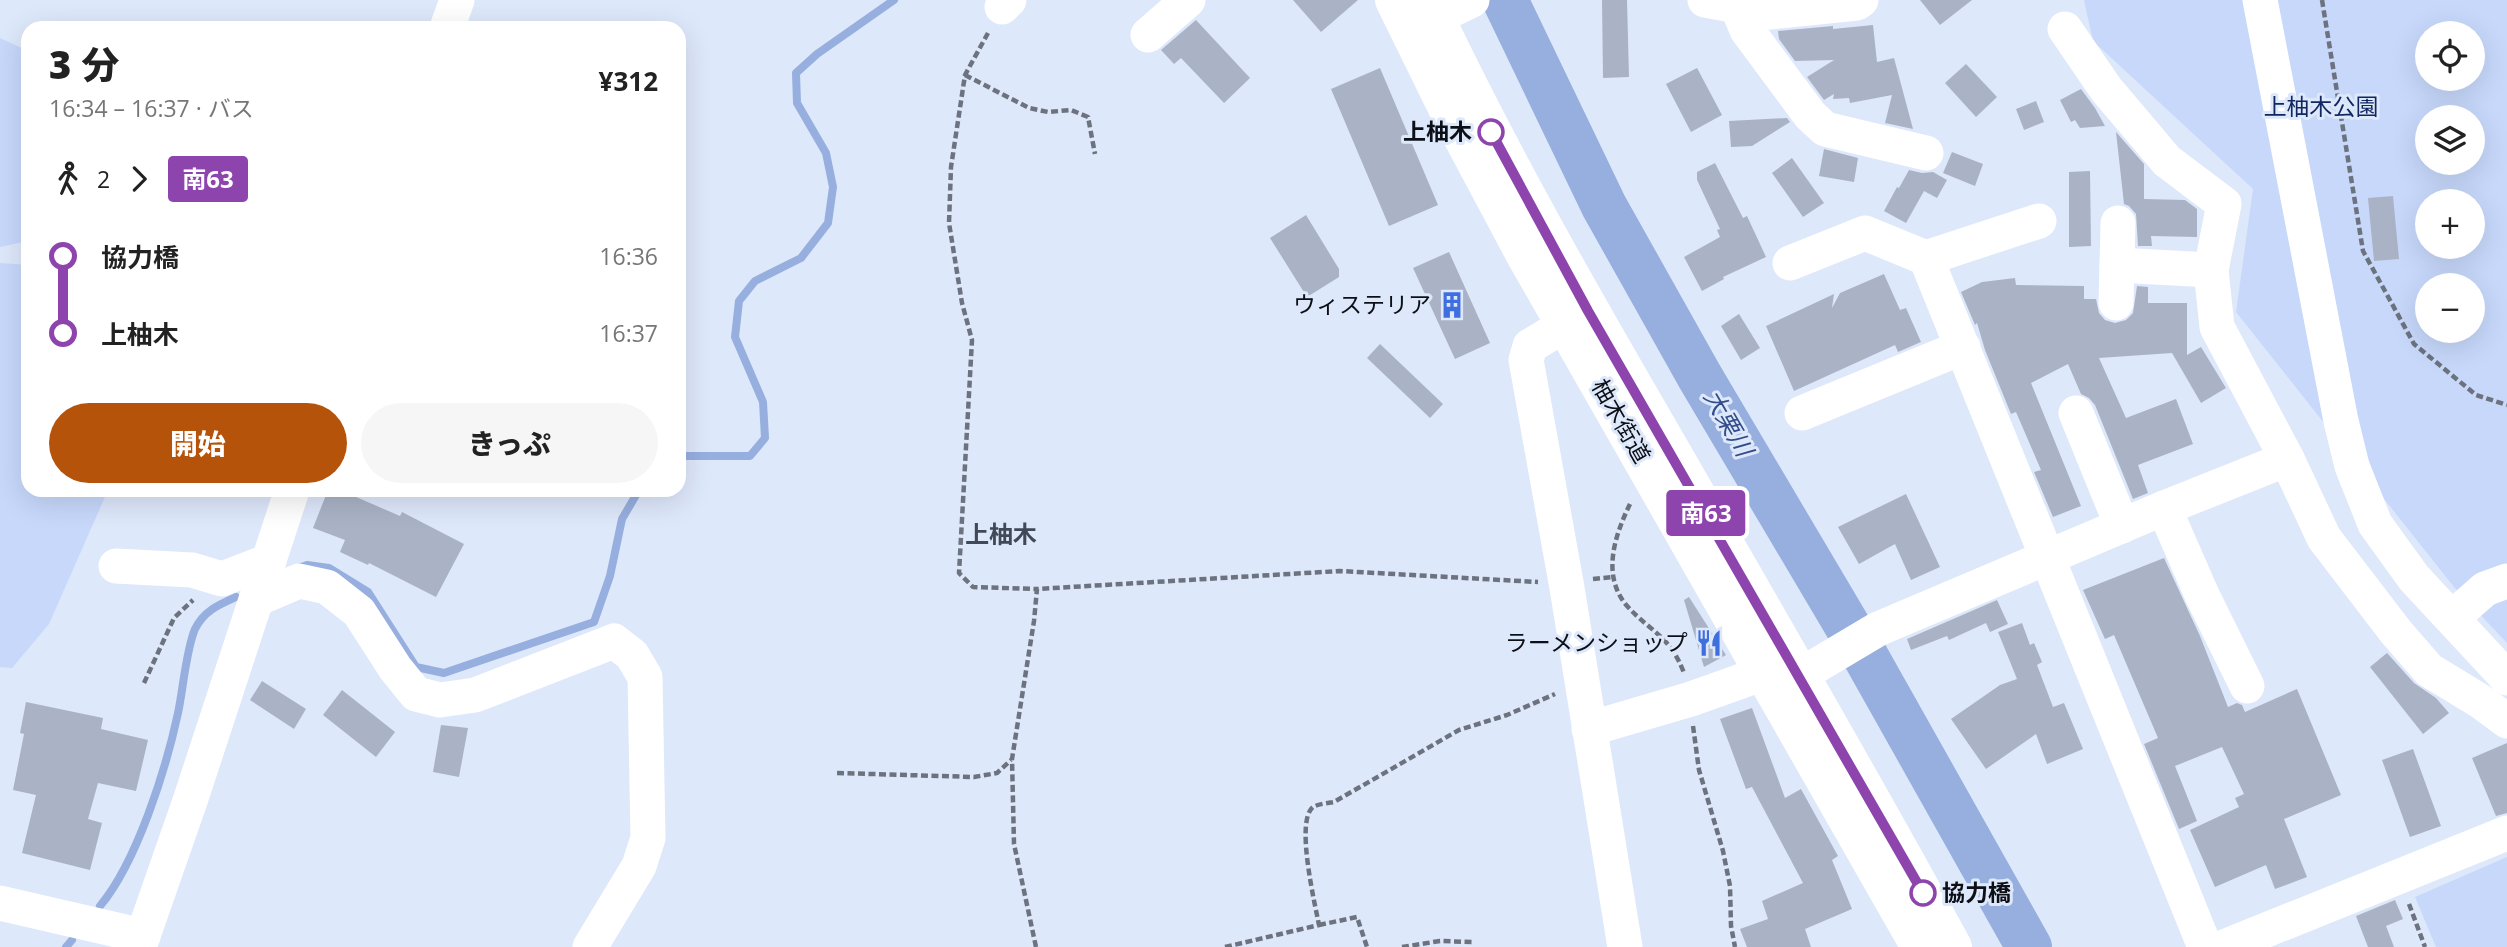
<!DOCTYPE html>
<html lang="ja">
<head>
<meta charset="utf-8">
<style>
  body { margin:0; font-family:"Open Sans","Noto Sans JP",sans-serif; background:#f6f6f6; color:#222; height:100vh; display:flex; flex-direction:column; font-size:26px; white-space:nowrap }
  * { box-sizing:border-box; margin:0 }
  p { font-size:23px; color:#767676 }
  .icon { flex:none; width:38px; height:38px; fill:none; stroke:currentColor; stroke-width:2; stroke-linecap:round; stroke-linejoin:round }
  .map { position:relative; flex:1; overflow:hidden }
  .details { position:absolute; left:21px; top:21px; width:665px; height:476px; display:flex; flex-direction:column; background:#fff; border-radius:21px; box-shadow:0 7px 28px #0002 }
  .details>* { flex:none }
  .badge { padding:0 14px; border-radius:5px; font-size:24px; line-height:46px }
  .fabs { position:absolute; left:2415px; top:21px; display:grid; gap:14px }
  .fabs a { display:grid; place-items:center; width:70px; height:70px; border-radius:50%; background:#fff; box-shadow:0 7px 28px #0002; font-size:35px }
  .map>.badge { position:absolute; translate:-50% -50%; box-shadow:0 0 0 4px #fff }
  .legs { display:flex; align-items:center; gap:10px; height:77px; padding:0 28px; font-size:23px }
  .legs p { margin-inline-start:auto }
  .overview { display:flex; align-items:center; justify-content:space-between; height:119px; padding:0 28px }
  h1 { font-size:38px; font-weight:800; line-height:52px }
  .button { display:flex; gap:14px; margin-top:auto; padding:14px 28px }
  .button a { flex:1; height:80px; border-radius:42px; background:#b45309; color:#fff; font-size:28px; font-weight:800; line-height:80px; text-align:center }
  .button a+a { background:#f6f6f6; color:#222 }
  ul { padding:0 28px; list-style:none }
  li { display:flex; align-items:center; gap:24px; height:77px; font-size:26px }
  li i { display:grid; place-items:center; width:10px; height:100%; margin:0 9px; background:currentColor }
  li i::after { content:''; width:18px; height:18px; margin:-9px; border:5px solid; border-radius:50%; background:#fff }
  li p { margin-inline-start:auto }
  li:first-child i { background:linear-gradient(#0000 50%,currentColor 0) }
  li:last-child i { background:linear-gradient(currentColor 50%,#0000 0) }
  .map>svg:first-child { display:block }
  .green { fill:#c7d8fb; fill-rule:evenodd }
  .lines { fill:none; stroke-linecap:round; stroke-linejoin:round }
  .stream { stroke:#97afdf; stroke-width:8 }
  .river { stroke:#97afdf; stroke-width:46 }
  .building { fill:#aab3c6 }
  .path { stroke:#6c737f; stroke-width:4.5; stroke-dasharray:7 3.5; stroke-linecap:butt }
  .minor { stroke:#fff; stroke-width:35 }
  .major { stroke:#fff; stroke-width:38 }
  .line-1-casing { stroke:#fff; stroke-width:16 }
  .line-1 { stroke:#8e44ad; stroke-width:10 }
  .stop-1-dot { fill:#fff; stroke:#8e44ad; stroke-width:3.5 }
  .labels { text-anchor:middle; stroke-width:6; stroke-linejoin:round; paint-order:stroke }
  .park-label { font-size:23px; fill:#112760; stroke:#dee8fb }
  .stop-label { font-size:23px; font-weight:bold; fill:#0c0f15; stroke:#dee8fb; text-anchor:end }
  .poi-label { font-size:23px; fill:#0c0f15; stroke:#dee8fb; text-anchor:end }
  .street-label { font-size:23px; fill:#0c0f15; stroke:#dee8fb }
  .water-label { font-size:24px; font-style:italic; fill:#324d89; stroke:#dee8fb }
  .neighbourhood-label { font-size:24px; font-weight:bold; fill:#414958; stroke:#dee8fb }
</style>
</head>
<body>
<div class="map">
<svg width="2507" height="947" viewBox="0 0 2507 947">
  <rect width="100%" height="100%" fill="#dee8fb"/>
  <g class="green">
    <path d="M 2084,0 L 2507,0 L 2507,643 L 2454,587 L 2236,312 L 2253,189 L 2093,41 ZM 2427,33 L 2473,33 L 2473,79 L 2427,79 ZM 2427,117 L 2473,117 L 2473,163 L 2427,163 ZM 2427,201 L 2473,201 L 2473,247 L 2427,247 ZM 2427,285 L 2473,285 L 2473,331 L 2427,331 Z"/>
    <path d="M 0,38 L 28,51 L 28,241 L 0,247 Z"/>
    <path d="M 0,263 L 28,265 L 28,490 L 108,490 L 49,624 L 12,668 L 0,667 Z"/>
    <path d="M 2507,857 L 2507,947 L 2436,947 L 2415,897 Z"/>
  </g>
  <g class="lines">
    <g class="stream">
      <path d="M 679,458 L 684,456 L 750,456 L 765,438 L 763,402 L 735,337 L 739,301 L 755,281 L 801,258 L 828,223 L 833,187 L 826,153 L 797,103 L 796,73 L 817,54 L 894,0"/>
      <path d="M 299,568 L 307,565 L 329,568 L 368,592 L 416,667 L 444,673 L 594,622 L 610,576 L 622,519 L 639,490"/>
      <path d="M 100,906 C 137,862 166,769 178,713 C 183,690 186,650 195,629 C 204,611 218,605 236,597"/>
      <path d="M 66,947 L 72,940"/>
    </g>
    <path class="river" d="M 1505,0 L 1604,206 L 1700,377 L 1867,659 L 2029,947"/>
  </g>
  <g class="building">
    <path d="M 1293,0 L 1358,0 L 1321,32 Z"/>
    <path d="M 1602,0 L 1627,0 L 1629,77 L 1603,78 Z"/>
    <path d="M 1920,0 L 1972,0 L 1940,25 Z"/>
    <path d="M 1196,20 L 1250,78 L 1224,103 L 1181,58 L 1174,64 L 1161,50 Z"/>
    <path d="M 1873,25 L 1877,62 L 1894,58 L 1913,129 L 1885,123 L 1892,95 L 1850,103 L 1849,98 L 1833,99 L 1834,94 L 1824,100 L 1807,77 L 1834,60 L 1795,61 L 1779,39 L 1778,31 L 1833,26 L 1833,29 Z"/>
    <path d="M 1966,64 L 1997,97 L 1976,117 L 1945,83 Z"/>
    <path d="M 1380,68 L 1438,205 L 1389,226 L 1331,89 Z"/>
    <path d="M 1697,68 L 1722,115 L 1691,132 L 1666,84 Z"/>
    <path d="M 2081,89 L 2095,108 L 2105,126 L 2080,128 L 2075,120 L 2071,122 L 2060,100 Z"/>
    <path d="M 2036,101 L 2044,122 L 2024,130 L 2016,109 Z"/>
    <path d="M 1787,118 L 1790,122 L 1752,146 L 1731,147 L 1729,121 Z"/>
    <path d="M 2116,132 L 2144,164 L 2144,199 L 2185,200 L 2197,209 L 2197,237 L 2151,236 L 2152,246 L 2138,246 L 2136,214 L 2129,206 L 2124,204 Z"/>
    <path d="M 1824,149 L 1858,158 L 1854,182 L 1819,176 Z"/>
    <path d="M 1952,152 L 1983,164 L 1975,186 L 1943,173 Z"/>
    <path d="M 1792,158 L 1824,203 L 1803,217 L 1772,173 Z"/>
    <path d="M 1715,163 L 1743,218 L 1747,216 L 1766,257 L 1723,277 L 1724,279 L 1702,291 L 1684,257 L 1720,237 L 1717,230 L 1720,229 L 1697,180 L 1697,172 Z"/>
    <path d="M 1909,170 L 1922,173 L 1933,172 L 1947,180 L 1937,198 L 1924,191 L 1906,223 L 1884,211 L 1897,187 L 1899,188 Z"/>
    <path d="M 2090,171 L 2091,246 L 2069,247 L 2069,172 Z"/>
    <path d="M 2393,196 L 2399,259 L 2374,261 L 2368,198 Z"/>
    <path d="M 1306,215 L 1339,269 L 1339,277 L 1307,297 L 1270,238 Z"/>
    <path d="M 1449,252 L 1490,343 L 1455,359 L 1413,268 Z"/>
    <path d="M 1884,274 L 1900,310 L 1906,308 L 1921,342 L 1898,352 L 1895,345 L 1794,391 L 1766,326 L 1834,294 L 1832,308 L 1840,293 Z"/>
    <path d="M 2015,278 L 2016,285 L 2084,286 L 2084,299 L 2096,299 L 2099,313 L 2105,320 L 2115,323 L 2126,320 L 2133,313 L 2137,286 L 2148,287 L 2148,303 L 2187,303 L 2187,355 L 2201,347 L 2226,388 L 2201,403 L 2172,353 L 2099,358 L 2126,418 L 2176,399 L 2193,444 L 2138,465 L 2148,493 L 2133,499 L 2095,405 L 2089,398 L 2081,394 L 2068,364 L 2031,383 L 2081,506 L 2053,517 L 2034,472 L 2041,470 L 2016,412 L 2011,414 L 1985,350 L 1977,323 L 1975,325 L 1961,292 L 1982,282 Z"/>
    <path d="M 1739,314 L 1760,348 L 1741,360 L 1721,326 Z"/>
    <path d="M 1380,344 L 1443,404 L 1430,418 L 1367,358 Z"/>
    <path d="M 328,490 L 340,490 L 400,516 L 402,512 L 464,544 L 436,597 L 369,563 L 368,565 L 340,552 L 345,540 L 313,528 Z"/>
    <path d="M 1906,494 L 1940,567 L 1911,580 L 1895,544 L 1859,564 L 1838,527 Z"/>
    <path d="M 2164,558 L 2200,636 L 2228,707 L 2237,703 L 2242,705 L 2245,712 L 2297,689 L 2341,795 L 2284,819 L 2307,877 L 2275,889 L 2266,865 L 2215,887 L 2190,830 L 2239,807 L 2235,798 L 2244,794 L 2222,747 L 2175,766 L 2197,821 L 2179,829 L 2144,744 L 2158,738 L 2114,635 L 2105,639 L 2083,590 Z"/>
    <path d="M 1689,597 L 1726,655 L 1704,667 L 1684,600 Z"/>
    <path d="M 1997,600 L 2008,624 L 1990,632 L 1986,623 L 1949,640 L 1947,636 L 1911,650 L 1907,639 Z"/>
    <path d="M 2022,623 L 2030,645 L 2034,643 L 2042,662 L 2037,665 L 2053,707 L 2064,703 L 2083,749 L 2047,764 L 2036,734 L 1986,769 L 1951,719 L 2000,685 L 2017,679 L 1998,632 Z"/>
    <path d="M 2387,653 L 2414,683 L 2436,698 L 2449,713 L 2423,734 L 2370,667 Z"/>
    <path d="M 262,681 L 306,709 L 294,729 L 250,700 Z"/>
    <path d="M 342,690 L 395,732 L 376,757 L 323,715 Z"/>
    <path d="M 26,702 L 103,718 L 101,729 L 148,740 L 136,791 L 98,783 L 88,819 L 102,823 L 90,870 L 22,853 L 36,795 L 13,790 L 24,734 L 20,733 Z"/>
    <path d="M 1752,708 L 1785,798 L 1801,789 L 1838,856 L 1832,860 L 1852,909 L 1805,929 L 1811,947 L 1747,947 L 1740,929 L 1768,919 L 1762,901 L 1803,883 L 1752,787 L 1746,789 L 1720,719 Z"/>
    <path d="M 441,725 L 468,728 L 459,777 L 433,772 Z"/>
    <path d="M 2507,743 L 2507,813 L 2496,816 L 2472,758 Z"/>
    <path d="M 2413,749 L 2441,826 L 2410,837 L 2382,760 Z"/>
    <path d="M 2395,900 L 2403,919 L 2386,926 L 2394,947 L 2368,947 L 2356,916 Z"/>
  </g>
  <g class="lines">
    <g class="path">
      <path d="M 2322,0 L 2363,251 L 2414,344 L 2476,395 L 2507,405"/>
      <path d="M 988,33 L 965,75 L 951,167 L 949,223 L 962,303 L 972,340 L 959,573 L 973,587 L 1037,589"/>
      <path d="M 965,75 L 1029,108 L 1048,112 L 1071,110 L 1088,117 L 1095,154"/>
      <path d="M 1630,504 C 1614,537 1601,577 1628,607 C 1652,633 1670,636 1684,673"/>
      <path d="M 1593,579 L 1613,577"/>
      <path d="M 144,683 L 174,618 L 193,600"/>
      <path d="M 1693,726 L 1699,770 L 1723,851 L 1730,886 L 1731,926 L 1735,947"/>
      <path d="M 837,773 L 974,777 L 997,773 L 1011,760"/>
      <path d="M 2409,904 L 2425,947"/>
      <path d="M 1319,925 L 1357,917 L 1367,947"/>
      <path d="M 1036,947 L 1014,844 L 1012,759 L 1034,621 L 1037,589 L 1340,571 L 1538,582"/>
      <path d="M 1225,947 L 1319,925 C 1315,904 1295,821 1313,807 C 1318,804 1328,803 1334,802 L 1459,730 L 1507,715 L 1555,694"/>
      <path d="M 1402,947 L 1440,941 L 1473,942"/>
    </g>
    <g class="minor">
      <path d="M 1705,0 L 1770,12 L 1857,3 L 1861,0"/>
      <path d="M 2260,0 L 2341,421 L 2352,466 L 2375,524 L 2414,578 L 2507,678"/>
      <path d="M 1737,6 L 1747,30 L 1810,115 L 1825,129 L 1926,153"/>
      <path d="M 1002,7 L 1009,0"/>
      <path d="M 1435,18 L 1472,0"/>
      <path d="M 447,28 L 457,0"/>
      <path d="M 2065,29 L 2106,89 L 2167,161 L 2224,204 L 2211,270 L 2217,327 L 2287,459 L 2324,538 L 2396,632 L 2429,670 L 2480,701 L 2507,721"/>
      <path d="M 1148,35 L 1188,0"/>
      <path d="M 1926,258 L 2039,221"/>
      <path d="M 1790,263 L 1865,233 L 1926,258 L 2205,947"/>
      <path d="M 2117,265 L 2211,270"/>
      <path d="M 2116,303 L 2118,223"/>
      <path d="M 1588,311 L 1530,346 L 1526,360 L 1567,588 L 1625,947"/>
      <path d="M 1802,413 L 1963,347"/>
      <path d="M 2076,413 L 2122,526"/>
      <path d="M 2164,508 L 2202,595 L 2247,686"/>
      <path d="M 116,566 L 192,570 L 222,579 L 269,561"/>
      <path d="M 257,599 L 299,581 L 327,587 L 359,612 L 395,668 L 416,694 L 440,700 L 475,695 L 614,641 L 632,655 L 645,677 L 648,838 L 639,866 L 590,947"/>
      <path d="M 2452,618 L 2485,589 L 2507,581"/>
      <path d="M 1799,676 L 1878,629 L 2164,508 L 2287,459"/>
      <path d="M 1589,729 L 1691,699 L 1764,673"/>
      <path d="M 0,903 L 143,936"/>
      <path d="M 139,947 L 190,801 L 292,490"/>
      <path d="M 2224,947 L 2507,833"/>
    </g>
    <g class="major">
      <path d="M 1394,0 L 1451,116 L 1525,255 L 1920,947"/>
      <path d="M 1427,0 C 1499,153 1583,299 1668,445 C 1764,612 1861,778 1953,947"/>
    </g>
  </g>
  <g class="lines">
    <defs>
      <path id="line-1" d="M 1491,132 L 1588,311 L 1923,893"/>
    </defs>
    <use href="#line-1" class="line-1-casing"/>
    <use href="#line-1" class="line-1"/>
  </g>
  <defs>
    <symbol id="building-bare" viewBox="-9 -9 18 18"><path d="M-4-6H4V6H1V3H-1V6H-4ZM-2.5-4.3h1.7v1.8h-1.7ZM.8-4.3h1.7v1.8H.8ZM-2.5-1h1.7V.8h-1.7ZM.8-1h1.7V.8H.8Z" fill="#3f6edf" stroke="#dee8fb" stroke-width="2.5" paint-order="stroke"/></symbol>
    <symbol id="restaurant-bare" viewBox="-9 -9 18 18"><path d="M-5-6h1v4h1v-4h1v4h1v-4h1v5L-1.5 .5V6h-2V.5L-5-1ZM5-6V6H3V1.5H1.5Q1.5-4 5-6Z" fill="#3f6edf" stroke="#dee8fb" stroke-width="2.5" paint-order="stroke"/></symbol>
  </defs>
  <g fill-rule="evenodd">
    <use href="#building-bare" x="1433" y="286" width="38" height="38"/>
    <use href="#restaurant-bare" x="1690" y="624" width="38" height="38"/>
  </g>
  <g class="stop-1-dot">
    <circle cx="1491" cy="132" r="12"/>
    <circle cx="1923" cy="893" r="12"/>
  </g>
  <g class="labels">
    <g class="park-label">
      <text x="2321" y="115">上柚木公園</text>
    </g>
    <g class="stop-label">
      <text x="1472" y="140">上柚木</text>
      <text x="1942" y="901" text-anchor="start">協力橋</text>
    </g>
    <g class="poi-label">
      <text x="1431" y="313">ウィステリア</text>
      <text x="1688" y="651">ラーメンショップ</text>
    </g>
    <g class="street-label">
      <text transform="translate(1621 421) rotate(60)" y="8">柚木街道</text>
    </g>
    <g class="water-label">
      <text transform="translate(1728 423) rotate(60)" y="8">大栗川</text>
    </g>
    <g class="neighbourhood-label">
      <text x="1001" y="543">上柚木</text>
    </g>
  </g>
</svg>
<div class="fabs">
<a><svg class="icon" aria-label="locate" viewBox="0 0 24 24"><circle cx="12" cy="12" r="6"/><path d="M12 2v4M12 18v4M2 12h4M18 12h4"/></svg></a>
<a><svg class="icon" aria-label="layers" viewBox="0 0 24 24"><path d="M12 4l9 5-9 5-9-5zM3 14l9 5 9-5"/></svg></a>
<a>+</a>
<a>−</a>
</div>
<b class="badge" style="left:1706px;top:513px;background:#8e44ad;color:#fff">南63</b>
<section class="details">
<div class="overview"><div><h1>3 分</h1><p>16:34 – 16:37 · バス</p></div><b>¥312</b></div>
<div class="legs"><svg class="icon" aria-label="walk" viewBox="0 0 24 24"><circle cx="13" cy="4" r="2"/><path d="M13 8l-2 6 4 7M11 14l-3 7M7 12l3-4h3l4 4"/></svg>2<svg class="icon" aria-label="forward" viewBox="0 0 24 24"><path d="M9 5l7 7-7 7"/></svg><b class="badge" style="background:#8e44ad;color:#fff">南63</b></div>
<ul>
<li><i style="color:#8e44ad"></i><b>協力橋</b><p>16:36</p></li>
<li><i style="color:#8e44ad"></i><b>上柚木</b><p>16:37</p></li>
</ul>
<div class="button"><a>開始</a><a>きっぷ</a></div>
</section>
</div>
</body>
</html>
